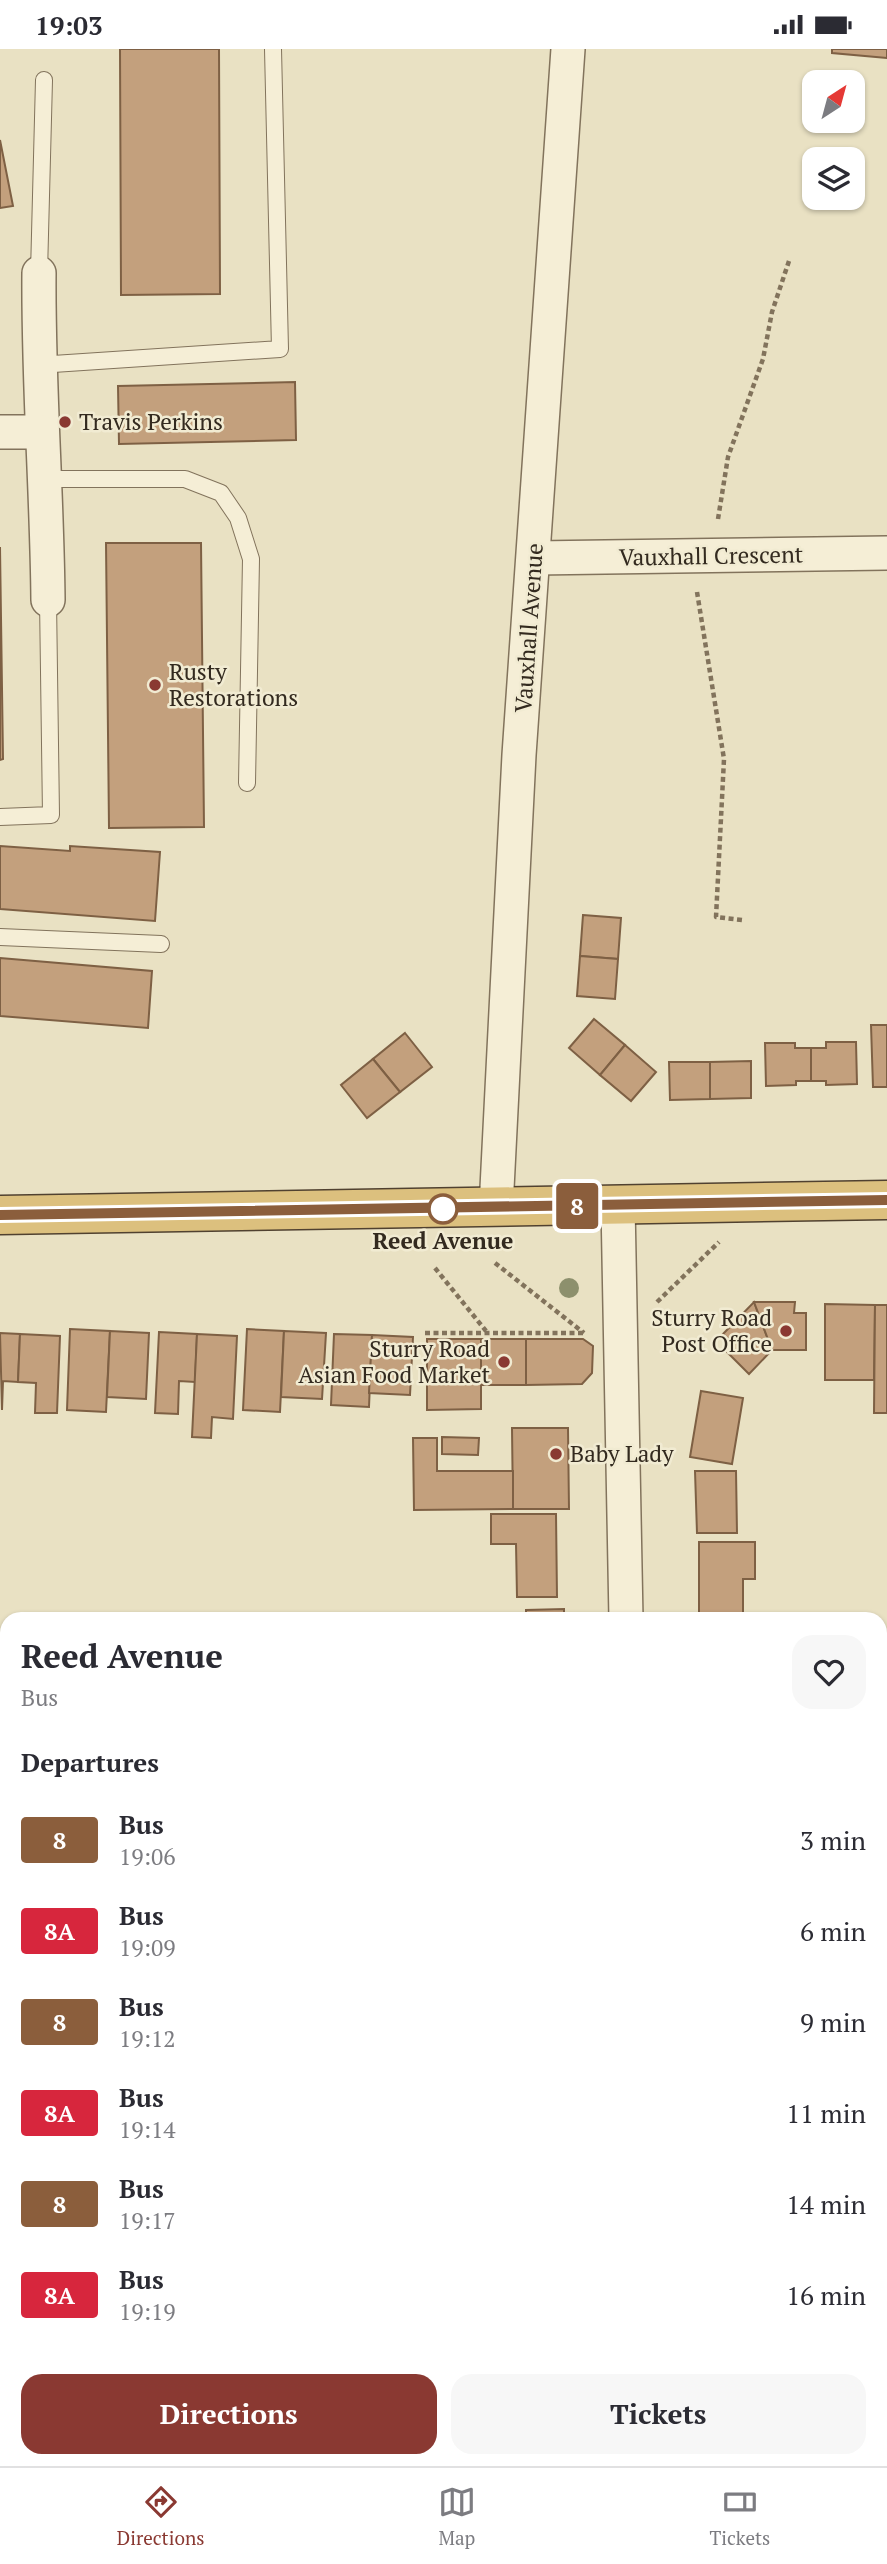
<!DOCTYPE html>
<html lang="en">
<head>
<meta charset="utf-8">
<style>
  body { margin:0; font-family:"PT Serif",serif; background:#f7f7f7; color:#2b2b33; height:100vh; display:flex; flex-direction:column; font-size:26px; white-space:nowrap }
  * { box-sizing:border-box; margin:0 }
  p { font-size:23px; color:#7c7c81 }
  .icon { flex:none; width:38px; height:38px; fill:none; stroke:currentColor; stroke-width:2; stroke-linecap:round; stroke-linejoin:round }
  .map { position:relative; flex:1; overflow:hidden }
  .sheet { position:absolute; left:0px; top:1563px; width:887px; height:856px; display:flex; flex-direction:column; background:#fff; border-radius:21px 21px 0 0; box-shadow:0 2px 5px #0004 }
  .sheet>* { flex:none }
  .badge { padding:0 14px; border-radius:5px; font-size:24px; line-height:46px }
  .needle { width:46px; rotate:36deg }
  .tools { position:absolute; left:802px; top:21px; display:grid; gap:14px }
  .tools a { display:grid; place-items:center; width:63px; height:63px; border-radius:14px; background:#fff; box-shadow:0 2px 5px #0004; font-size:35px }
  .map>.badge { position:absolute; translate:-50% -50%; box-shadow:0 0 0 4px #fff }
  h2 { padding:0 21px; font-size:26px; line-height:63px }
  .round { display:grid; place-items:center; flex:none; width:74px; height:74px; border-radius:21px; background:#f7f7f7 }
  .summary { display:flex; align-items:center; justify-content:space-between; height:119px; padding:0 21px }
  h1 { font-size:33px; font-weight:800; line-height:52px }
  .action { display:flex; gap:14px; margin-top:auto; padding:14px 21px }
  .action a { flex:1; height:80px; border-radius:21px; background:#8a3932; color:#fff; font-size:28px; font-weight:800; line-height:80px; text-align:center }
  .action a+a { background:#f7f7f7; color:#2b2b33 }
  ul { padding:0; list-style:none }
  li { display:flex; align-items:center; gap:21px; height:91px; padding:0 21px }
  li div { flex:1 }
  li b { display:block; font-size:26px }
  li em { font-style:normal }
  li .badge { min-width:77px; font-weight:700; text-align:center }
  .status { display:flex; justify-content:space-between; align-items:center; height:49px; padding:0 35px; background:#fff; direction:ltr }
  .status svg { height:19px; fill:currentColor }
  .menu { display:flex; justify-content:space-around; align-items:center; height:98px; border-top:2px solid #e1e1e2; background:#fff; font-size:19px; color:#7c7c81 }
  .menu a { display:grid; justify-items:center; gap:4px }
  .menu .active { color:#8a3932 }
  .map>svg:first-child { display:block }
  .building { fill:#c3a07d; stroke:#7e6044; stroke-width:2 }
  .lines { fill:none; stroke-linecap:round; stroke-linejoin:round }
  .service-casing { stroke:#82735c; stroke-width:18 }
  .minor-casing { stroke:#82735c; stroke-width:36 }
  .trunk-casing { stroke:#504130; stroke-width:41 }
  .path { stroke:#82735c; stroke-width:4.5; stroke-dasharray:5 3.5; stroke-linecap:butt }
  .service { stroke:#f5eed6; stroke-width:16 }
  .minor { stroke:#f5eed6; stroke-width:33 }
  .trunk { stroke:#dcc07e; stroke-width:38 }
  .tree { fill:#8d906d }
  .line-casing { stroke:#fff; stroke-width:16 }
  .line { stroke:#8b5e3c; stroke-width:10 }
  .poi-dot { fill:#8a3932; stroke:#f1ebd2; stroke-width:2.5 }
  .stop-dot { fill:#fff; stroke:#8b5e3c; stroke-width:3.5 }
  .labels { text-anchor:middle; stroke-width:5; stroke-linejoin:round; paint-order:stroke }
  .poi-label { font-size:23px; fill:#332a1f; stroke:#f1ebd2; text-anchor:start }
  .street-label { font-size:23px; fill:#332a1f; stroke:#f1ebd2 }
  .stop-label { font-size:23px; font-weight:bold; fill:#332a1f; stroke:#f1ebd2 }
</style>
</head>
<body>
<div class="status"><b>19:03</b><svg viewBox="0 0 49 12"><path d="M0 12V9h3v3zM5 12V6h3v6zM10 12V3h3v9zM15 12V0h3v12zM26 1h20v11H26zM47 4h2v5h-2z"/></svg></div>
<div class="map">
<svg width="887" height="2417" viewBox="0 0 887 2417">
  <rect width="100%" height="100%" fill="#e9e1c3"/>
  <g class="building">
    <path d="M 120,0 L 219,0 L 220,245 L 121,246 Z"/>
    <path d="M 832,0 L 887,0 L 887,9 L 832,4 Z"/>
    <path d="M 0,91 L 13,157 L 0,159 Z"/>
    <path d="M 295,333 L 296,391 L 119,395 L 118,337 Z"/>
    <path d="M 106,494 L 201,494 L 204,778 L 109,779 Z"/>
    <path d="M 0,498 L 3,710 L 0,711 Z"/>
    <path d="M 0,797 L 70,802 L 70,797 L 160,803 L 155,872 L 0,860 Z"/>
    <path d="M 583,866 L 621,869 L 618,910 L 580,907 Z"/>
    <path d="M 580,907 L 618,910 L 615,950 L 577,947 Z"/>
    <path d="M 0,909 L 152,922 L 148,979 L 0,967 Z"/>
    <path d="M 594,970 L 625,996 L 600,1026 L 569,999 Z"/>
    <path d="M 871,976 L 887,976 L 887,1038 L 873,1038 Z"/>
    <path d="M 405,984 L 432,1018 L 400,1043 L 373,1010 Z"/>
    <path d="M 826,993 L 856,993 L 857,1035 L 826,1036 L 826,1032 L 811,1032 L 811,999 L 826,999 Z"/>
    <path d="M 765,994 L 795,994 L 795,999 L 811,999 L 811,1032 L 796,1032 L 796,1036 L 766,1037 Z"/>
    <path d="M 625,996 L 656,1023 L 631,1052 L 600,1026 Z"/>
    <path d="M 373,1010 L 400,1043 L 367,1069 L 341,1036 Z"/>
    <path d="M 751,1012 L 751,1049 L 710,1050 L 710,1013 Z"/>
    <path d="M 669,1013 L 710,1013 L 710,1050 L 670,1051 Z"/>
    <path d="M 754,1253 L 772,1301 L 749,1325 L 723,1299 L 731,1292 L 723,1285 Z"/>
    <path d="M 754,1253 L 795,1253 L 794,1264 L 806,1264 L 806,1301 L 772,1301 Z"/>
    <path d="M 825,1255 L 875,1256 L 874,1331 L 825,1331 Z"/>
    <path d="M 875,1256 L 887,1256 L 887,1364 L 874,1364 Z"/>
    <path d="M 70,1280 L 110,1282 L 106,1363 L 67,1361 Z"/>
    <path d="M 247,1280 L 284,1282 L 280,1363 L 243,1361 Z"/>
    <path d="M 110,1282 L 149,1284 L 146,1350 L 107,1348 Z"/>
    <path d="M 284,1282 L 326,1284 L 322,1350 L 281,1348 Z"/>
    <path d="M 159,1283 L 197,1285 L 195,1333 L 179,1332 L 178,1365 L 155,1364 Z"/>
    <path d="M 0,1284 L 20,1285 L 18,1333 L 3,1332 L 2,1361 Z"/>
    <path d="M 20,1285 L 60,1287 L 57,1364 L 35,1364 L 36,1334 L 18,1333 Z"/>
    <path d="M 197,1285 L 237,1287 L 233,1370 L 212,1368 L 211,1389 L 192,1388 Z"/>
    <path d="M 334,1285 L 372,1286 L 369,1358 L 331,1356 Z"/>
    <path d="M 372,1286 L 413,1288 L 410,1346 L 369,1344 Z"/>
    <path d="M 427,1290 L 481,1290 L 481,1360 L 427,1361 Z"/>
    <rect x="481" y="1290" width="45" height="46"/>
    <path d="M 526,1290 L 583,1290 L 593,1297 L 592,1324 L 582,1335 L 526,1336 Z"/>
    <path d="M 701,1342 L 743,1349 L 732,1415 L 690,1408 Z"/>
    <path d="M 512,1379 L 568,1379 L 569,1460 L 513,1460 Z"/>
    <path d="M 442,1388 L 479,1389 L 478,1406 L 442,1405 Z"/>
    <path d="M 413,1389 L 437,1389 L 437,1422 L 513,1422 L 513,1460 L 414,1461 Z"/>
    <path d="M 695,1422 L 736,1422 L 737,1484 L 697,1484 Z"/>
    <path d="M 491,1465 L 556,1465 L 557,1548 L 517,1548 L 516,1495 L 491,1495 Z"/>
    <path d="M 699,1493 L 755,1493 L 755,1530 L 743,1530 L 743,1566 L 699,1566 Z"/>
    <path d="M 564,1560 L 564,1570 L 526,1570 L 526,1561 Z"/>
  </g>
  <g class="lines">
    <defs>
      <g id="service">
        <path d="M 39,224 L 44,31"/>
        <path d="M 38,316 L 280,300 L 273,0"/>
        <path d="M 47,430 L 185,430 L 221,444 L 238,469 L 251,510 L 247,734"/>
        <path d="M 0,768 L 51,766 L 48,551"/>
        <path d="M 0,888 L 161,895"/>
      </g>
      <g id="minor">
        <path d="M 39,224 C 38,334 47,442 48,551"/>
        <path d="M 0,383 L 41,383"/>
        <path d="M 535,509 L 887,504"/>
        <path d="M 618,1156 L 626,1570"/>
        <path d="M 496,1159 L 519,706 L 568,0"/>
        <path d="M 0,1714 L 7,1715"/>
        <path d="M 880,2104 L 887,2103"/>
        <path d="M 354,2417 L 359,2412"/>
      </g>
      <path id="trunk" d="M 0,1166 L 887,1151"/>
    </defs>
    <use href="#service" class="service-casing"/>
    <use href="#minor" class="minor-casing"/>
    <use href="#trunk" class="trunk-casing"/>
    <g class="path">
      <path d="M 718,470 L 728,408 L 763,310 L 772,263 L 789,212"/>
      <path d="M 697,543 L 724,710 L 716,868 L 742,871"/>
      <path d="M 495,1214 L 584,1284"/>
      <path d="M 435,1219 L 486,1282"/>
      <path d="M 657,1253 L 719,1193"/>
      <path d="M 425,1284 L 585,1284"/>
    </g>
    <use href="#service" class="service"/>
    <use href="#minor" class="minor"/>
    <use href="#trunk" class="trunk"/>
  </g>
  <circle class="tree" cx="569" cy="1239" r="10"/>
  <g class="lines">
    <defs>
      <path id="line" d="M 0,1166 L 887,1151"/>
    </defs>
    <use href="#line" class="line-casing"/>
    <use href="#line" class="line"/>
  </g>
  <g class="poi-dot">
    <circle cx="65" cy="373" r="7"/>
    <circle cx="155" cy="636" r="7"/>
    <circle cx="786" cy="1282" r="7"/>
    <circle cx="504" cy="1313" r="7"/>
    <circle cx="556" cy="1405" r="7"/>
  </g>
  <circle class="stop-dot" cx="443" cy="1160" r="14"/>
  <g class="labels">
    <g class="poi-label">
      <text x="79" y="381">Travis Perkins</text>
      <text x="169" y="631">Rusty<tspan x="169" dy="26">Restorations</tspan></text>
      <text x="772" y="1277" text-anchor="end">Sturry Road<tspan x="772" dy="26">Post Office</tspan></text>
      <text x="490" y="1308" text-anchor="end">Sturry Road<tspan x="490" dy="26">Asian Food Market</tspan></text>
      <text x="570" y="1413">Baby Lady</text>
    </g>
    <g class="street-label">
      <text transform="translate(711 507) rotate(-1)" y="8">Vauxhall Crescent</text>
      <text transform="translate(529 579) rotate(-86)" y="8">Vauxhall Avenue</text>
    </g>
    <g class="stop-label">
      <text x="443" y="1200">Reed Avenue</text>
    </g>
  </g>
</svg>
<div class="tools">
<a><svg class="needle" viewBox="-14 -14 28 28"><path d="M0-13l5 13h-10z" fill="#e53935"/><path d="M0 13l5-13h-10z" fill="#7c7c81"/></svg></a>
<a><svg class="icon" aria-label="layers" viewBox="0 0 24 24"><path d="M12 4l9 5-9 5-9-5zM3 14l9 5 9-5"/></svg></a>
</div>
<b class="badge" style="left:577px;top:1157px;background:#8b5e3c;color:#fff">8</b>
<section class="sheet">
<div class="summary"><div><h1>Reed Avenue</h1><p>Bus</p></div><a class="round"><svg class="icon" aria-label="heart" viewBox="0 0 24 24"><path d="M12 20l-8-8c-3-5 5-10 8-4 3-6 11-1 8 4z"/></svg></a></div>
<h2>Departures</h2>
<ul>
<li><span class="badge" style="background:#8b5e3c;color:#fff">8</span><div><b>Bus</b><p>19:06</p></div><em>3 min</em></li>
<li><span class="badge" style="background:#d7263d;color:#fff">8A</span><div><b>Bus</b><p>19:09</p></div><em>6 min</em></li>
<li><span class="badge" style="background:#8b5e3c;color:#fff">8</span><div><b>Bus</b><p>19:12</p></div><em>9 min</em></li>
<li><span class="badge" style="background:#d7263d;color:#fff">8A</span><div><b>Bus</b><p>19:14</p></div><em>11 min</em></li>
<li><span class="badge" style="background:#8b5e3c;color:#fff">8</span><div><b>Bus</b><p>19:17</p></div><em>14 min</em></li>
<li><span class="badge" style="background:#d7263d;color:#fff">8A</span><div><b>Bus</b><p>19:19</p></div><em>16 min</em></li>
</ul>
<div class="action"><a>Directions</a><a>Tickets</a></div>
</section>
</div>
<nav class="menu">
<a class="active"><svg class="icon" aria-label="directions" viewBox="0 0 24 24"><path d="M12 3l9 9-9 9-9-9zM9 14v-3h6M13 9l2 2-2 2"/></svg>Directions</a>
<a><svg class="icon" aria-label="map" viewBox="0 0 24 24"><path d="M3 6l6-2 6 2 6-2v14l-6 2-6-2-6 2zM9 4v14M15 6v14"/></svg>Map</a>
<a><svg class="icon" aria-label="tickets" viewBox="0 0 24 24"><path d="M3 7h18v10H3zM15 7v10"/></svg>Tickets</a>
</nav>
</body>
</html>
